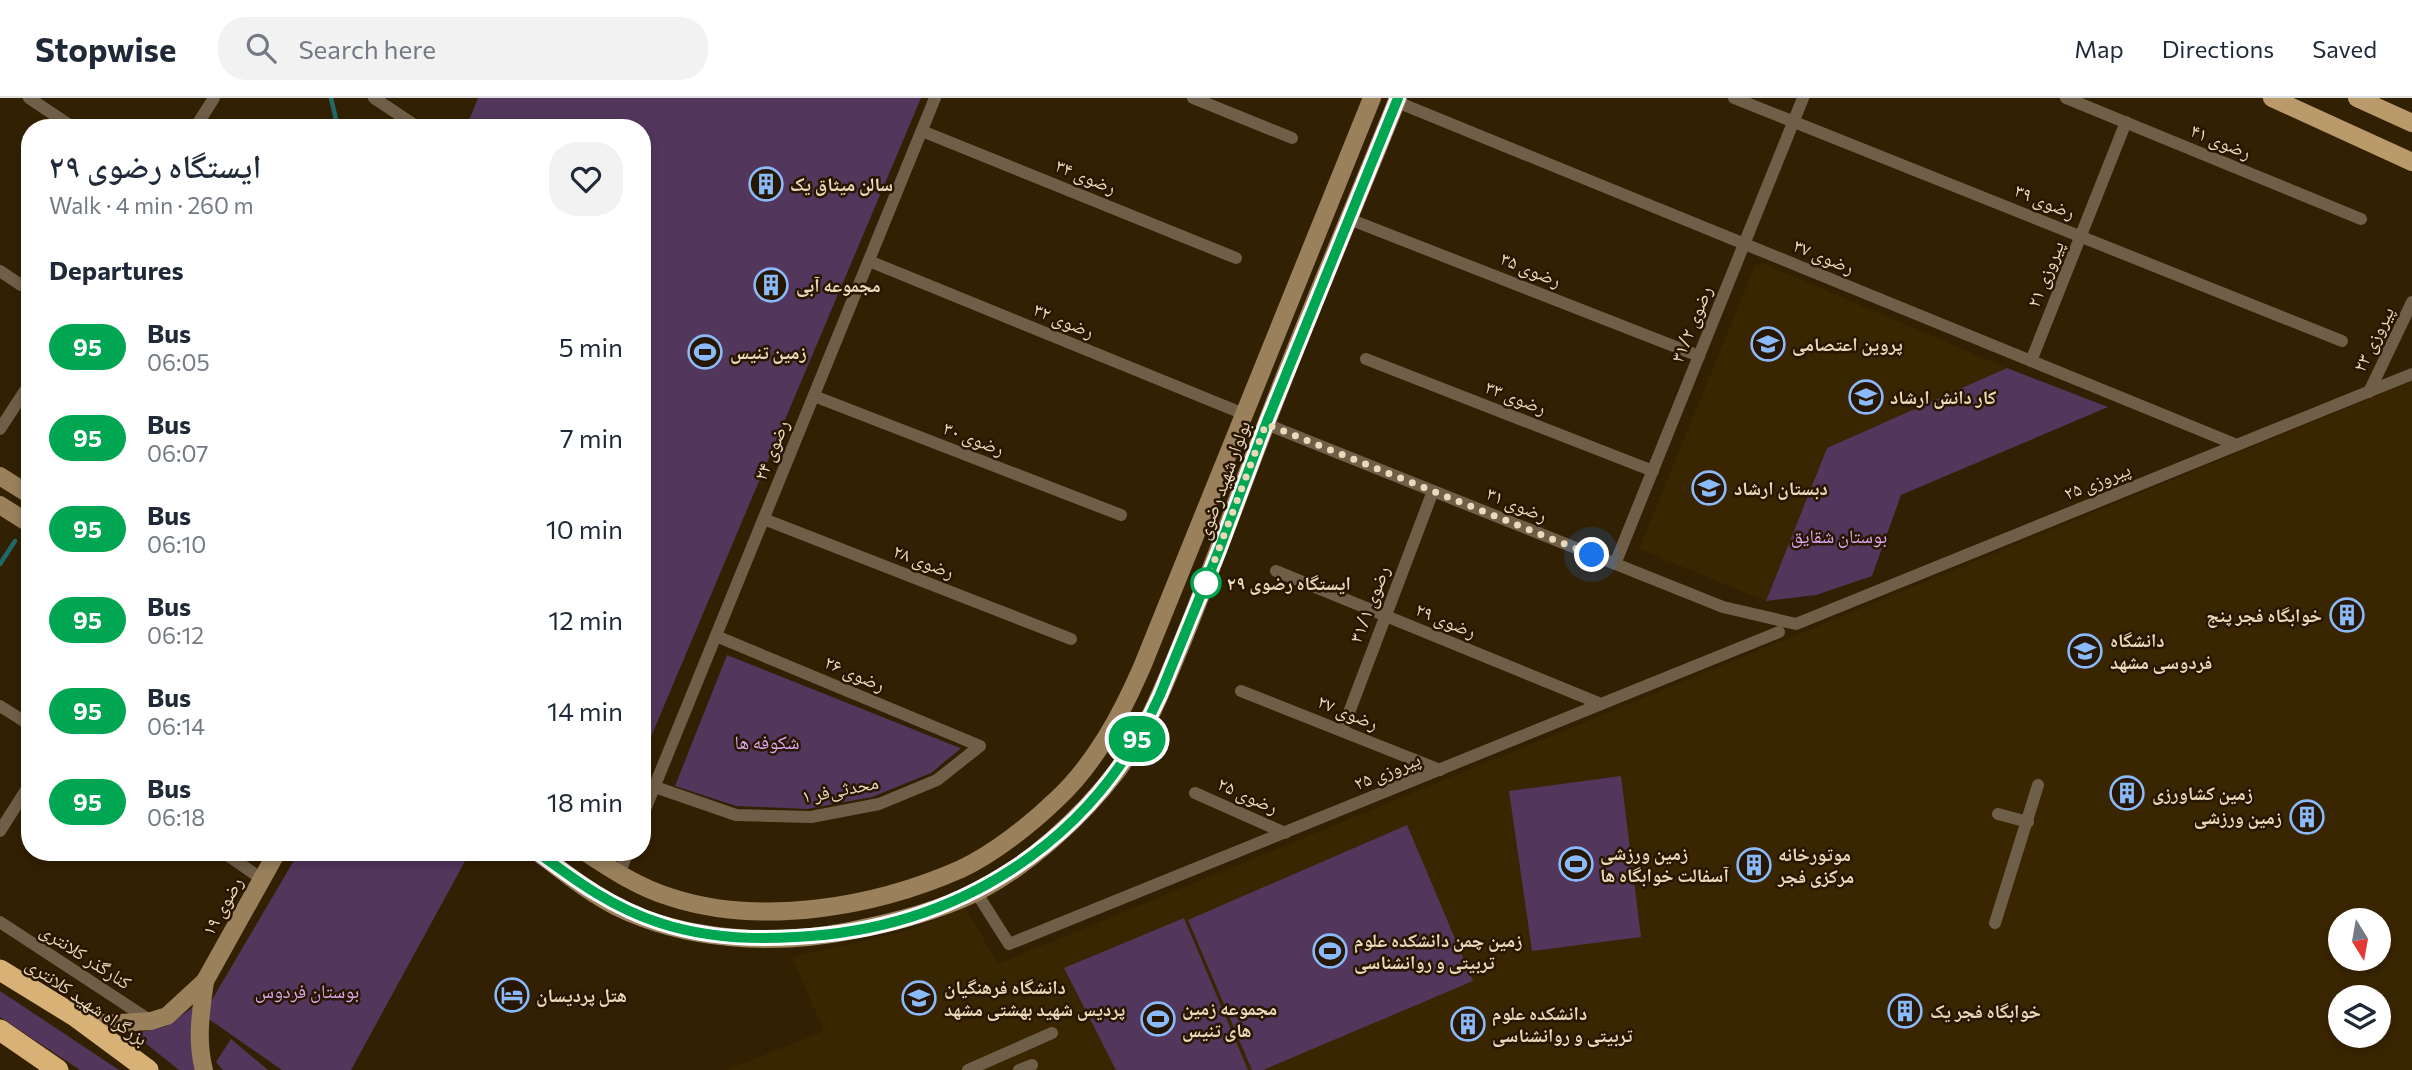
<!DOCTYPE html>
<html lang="en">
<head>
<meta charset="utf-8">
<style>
  body { margin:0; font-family:Commissioner,"Noto Naskh Arabic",sans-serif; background:#f2f2f3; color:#1f2937; height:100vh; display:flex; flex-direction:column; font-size:26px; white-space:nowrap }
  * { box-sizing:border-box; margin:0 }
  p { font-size:23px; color:#747a83 }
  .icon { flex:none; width:38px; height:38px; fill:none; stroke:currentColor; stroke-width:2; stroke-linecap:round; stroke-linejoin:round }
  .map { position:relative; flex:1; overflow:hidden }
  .sheet { position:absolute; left:21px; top:21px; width:630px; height:742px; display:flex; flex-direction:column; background:#fff; border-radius:28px; box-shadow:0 4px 10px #0003 }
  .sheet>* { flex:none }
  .badge { padding:0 14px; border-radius:23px; font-size:24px; line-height:46px }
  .needle { width:46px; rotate:169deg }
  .controls { position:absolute; left:2328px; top:810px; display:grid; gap:14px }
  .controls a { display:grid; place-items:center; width:63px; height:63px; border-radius:50%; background:#fff; box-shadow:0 4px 10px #0003; font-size:35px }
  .you { position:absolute; width:35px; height:35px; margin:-18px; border:5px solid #fff; border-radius:50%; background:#1a73e8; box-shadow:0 0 0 10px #1a73e833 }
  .map>.badge { position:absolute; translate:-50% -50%; box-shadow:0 0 0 4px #fff }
  h2 { padding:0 28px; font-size:26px; line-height:63px }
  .round { display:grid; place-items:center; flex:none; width:74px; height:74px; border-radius:28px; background:#f2f2f3 }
  .head { display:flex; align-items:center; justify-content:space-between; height:119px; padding:0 28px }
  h1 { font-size:33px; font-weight:600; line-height:52px }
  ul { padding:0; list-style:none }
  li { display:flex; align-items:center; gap:21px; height:91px; padding:0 28px }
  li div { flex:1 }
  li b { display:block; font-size:26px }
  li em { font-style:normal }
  li .badge { min-width:77px; font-weight:700; text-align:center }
  header { display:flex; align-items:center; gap:42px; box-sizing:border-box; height:98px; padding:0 35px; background:#fff; border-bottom:2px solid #e0e1e3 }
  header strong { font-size:33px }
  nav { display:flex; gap:38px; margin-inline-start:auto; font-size:24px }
  .search { width:490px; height:63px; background:#f2f2f3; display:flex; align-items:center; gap:18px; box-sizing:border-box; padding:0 24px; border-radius:28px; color:#747a83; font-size:26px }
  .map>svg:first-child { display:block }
  .built { fill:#3a2501; fill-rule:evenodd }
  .green { fill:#52365c }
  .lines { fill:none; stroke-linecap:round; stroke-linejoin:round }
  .stream { stroke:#20696a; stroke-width:4.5 }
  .street { stroke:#6f5f49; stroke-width:12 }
  .secondary { stroke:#9a815c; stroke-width:18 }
  .primary { stroke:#ba9a6b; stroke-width:18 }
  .highway { stroke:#d8b177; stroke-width:21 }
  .line-casing { stroke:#fff; stroke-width:16 }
  .line { stroke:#00a651; stroke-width:10 }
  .walk { stroke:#ecd8bb; stroke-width:7; stroke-dasharray:0 12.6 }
  .stop-dot { fill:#fff; stroke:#00a651; stroke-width:3.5 }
  .labels { text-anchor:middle; stroke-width:5; stroke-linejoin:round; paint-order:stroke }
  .street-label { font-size:19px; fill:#ecd8bb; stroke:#281700 }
  .poi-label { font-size:19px; font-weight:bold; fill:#ecd8bb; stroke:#281700; text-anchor:start }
  .park-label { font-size:19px; fill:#dfa8f3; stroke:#281700 }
  .stop-label { font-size:19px; font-weight:bold; fill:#ecd8bb; stroke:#281700; text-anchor:start }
</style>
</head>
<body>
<header>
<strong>Stopwise</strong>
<div class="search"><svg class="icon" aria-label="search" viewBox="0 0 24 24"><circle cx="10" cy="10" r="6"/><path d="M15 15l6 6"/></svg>Search here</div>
<nav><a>Map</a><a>Directions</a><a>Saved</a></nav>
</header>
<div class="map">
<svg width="2412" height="972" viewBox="0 0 2412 972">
  <rect width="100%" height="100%" fill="#322002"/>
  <g class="built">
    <path d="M 1762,165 L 2007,270 L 1827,350 L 1766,503 L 1639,451 L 1755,168 Z"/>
    <path d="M 2412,283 L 2412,972 L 727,972 L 824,933 L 792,859 L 907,833 L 966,810 L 998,866 ZM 2340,822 L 2378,822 L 2378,861 L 2340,861 ZM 2340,900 L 2378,900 L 2378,938 L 2340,938 Z"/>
  </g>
  <g class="green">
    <path d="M 478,0 L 921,0 L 642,660 L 642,30 L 466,30 Z"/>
    <path d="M 2007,270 L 2108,309 L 1901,397 L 1872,478 L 1816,497 L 1766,503 L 1827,350 Z"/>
    <path d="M 727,557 L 960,650 L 960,651 L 931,675 L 872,699 L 807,711 L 736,708 L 675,688 Z"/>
    <path d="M 1621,678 L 1641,839 L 1532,853 L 1509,693 Z"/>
    <path d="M 1407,727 L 1473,883 L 1263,972 L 1252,972 L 1188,822 Z"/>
    <path d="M 299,754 L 470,754 L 351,972 L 282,972 L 203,917 Z"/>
    <path d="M 1184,820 L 1248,972 L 1116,972 L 1064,870 Z"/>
    <path d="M 0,893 L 119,972 L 80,972 L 0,919 Z"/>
    <path d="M 196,907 L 198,972 L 179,972 L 134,936 L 167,928 Z"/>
    <path d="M 231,941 L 268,972 L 223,972 L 216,964 Z"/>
  </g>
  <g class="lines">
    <g class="stream">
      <path d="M 331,0 L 338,30"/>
      <path d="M 0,466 L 15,443"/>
    </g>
    <g class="street">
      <path d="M 29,0 L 74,30"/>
      <path d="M 374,0 L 419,30"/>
      <path d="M 1193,0 L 1292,40"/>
      <path d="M 1734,0 L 2342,243"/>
      <path d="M 2066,0 L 2361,121"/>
      <path d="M 1397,4 L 2237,347"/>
      <path d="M 195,30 L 214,0"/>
      <path d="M 922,33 L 1236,160"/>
      <path d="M 1349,121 L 1699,258"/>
      <path d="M 869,163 L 1244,316"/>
      <path d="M 0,173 L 21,187"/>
      <path d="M 1366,261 L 1653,373"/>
      <path d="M 2031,263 L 2126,24"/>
      <path d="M 2369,294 L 2412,204"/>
      <path d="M 814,298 L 1121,417"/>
      <path d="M 1266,326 L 1723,509 L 1796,526 L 2412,276"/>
      <path d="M 0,331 L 30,285"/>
      <path d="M 764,421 L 1071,541"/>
      <path d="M 1615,466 L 1803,0"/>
      <path d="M 1276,473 L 1601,606"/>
      <path d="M 1241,593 L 1440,672"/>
      <path d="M 0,608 L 30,627"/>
      <path d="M 1342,633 L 1433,393"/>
      <path d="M 655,689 L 736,717 L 811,719 L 879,706 L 937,682 L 980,648 L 716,538"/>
      <path d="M 1195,695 L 1285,735"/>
      <path d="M 1998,716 L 2028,724"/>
      <path d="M 642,719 L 935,0"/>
      <path d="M 0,733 L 30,686"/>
      <path d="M 223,754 L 262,781"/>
      <path d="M 619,776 L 628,754"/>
      <path d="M 976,794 L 1009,846 L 1779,534"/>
      <path d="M 0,824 L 151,923"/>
      <path d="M 1995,825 L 2038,687"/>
      <path d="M 968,972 L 1052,935"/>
      <path d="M 1019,972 L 1032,967"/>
    </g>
    <g class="secondary">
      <path d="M 0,378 L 30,397"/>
      <path d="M 0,407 L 30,426"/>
      <path d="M 537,754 C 563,773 589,795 617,809 C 686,843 775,848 849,833 C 892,825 935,814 975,795 C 1027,769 1082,719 1117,673 C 1147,633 1166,583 1185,537 C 1213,468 1238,398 1265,329 C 1307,218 1354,110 1398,0"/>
      <path d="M 585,754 C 612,772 640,790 670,799 C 761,829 875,809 961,771 C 993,756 1030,727 1056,702 C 1095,666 1121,617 1142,569 L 1372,0"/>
      <path d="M 81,919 L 105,926 L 151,923 L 167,918 L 205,883 L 277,754"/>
      <path d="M 204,972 C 196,942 201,913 205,883"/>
    </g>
    <g class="primary">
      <path d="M 2272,0 L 2412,64"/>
      <path d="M 2357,0 L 2412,25"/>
    </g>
    <g class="highway">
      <path d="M 0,872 L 75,918 L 148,972"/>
      <path d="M 0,932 L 58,972"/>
    </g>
  </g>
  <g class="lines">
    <defs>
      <path id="line" d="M 537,754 C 576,783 613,810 660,825 C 703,839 752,842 796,839 C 957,831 1093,745 1160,597 L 1219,452 L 1266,326 L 1398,0"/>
    </defs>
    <use href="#line" class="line-casing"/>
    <use href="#line" class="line"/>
    <path class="walk" d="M 1206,485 L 1266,326 L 1592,457"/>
  </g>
  <defs>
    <symbol id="building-ring" viewBox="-11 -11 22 22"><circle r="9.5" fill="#281700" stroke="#8abafc" stroke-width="1.5"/><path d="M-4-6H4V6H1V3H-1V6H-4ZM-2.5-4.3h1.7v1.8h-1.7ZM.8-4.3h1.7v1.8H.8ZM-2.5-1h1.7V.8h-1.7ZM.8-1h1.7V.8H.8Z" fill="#8abafc"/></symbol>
    <symbol id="school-ring" viewBox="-11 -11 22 22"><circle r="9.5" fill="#281700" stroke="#8abafc" stroke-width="1.5"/><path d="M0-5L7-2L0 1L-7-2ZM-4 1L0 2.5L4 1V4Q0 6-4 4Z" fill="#8abafc"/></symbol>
    <symbol id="stadium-ring" viewBox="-11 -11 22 22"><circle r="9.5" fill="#281700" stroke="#8abafc" stroke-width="1.5"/><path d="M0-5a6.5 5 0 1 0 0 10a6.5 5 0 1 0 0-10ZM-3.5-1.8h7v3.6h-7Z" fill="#8abafc"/></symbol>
    <symbol id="university-ring" viewBox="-11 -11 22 22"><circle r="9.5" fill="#281700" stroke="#8abafc" stroke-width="1.5"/><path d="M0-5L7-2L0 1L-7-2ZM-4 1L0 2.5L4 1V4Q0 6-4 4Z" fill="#8abafc"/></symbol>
    <symbol id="hotel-ring" viewBox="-11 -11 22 22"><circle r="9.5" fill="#281700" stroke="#8abafc" stroke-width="1.5"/><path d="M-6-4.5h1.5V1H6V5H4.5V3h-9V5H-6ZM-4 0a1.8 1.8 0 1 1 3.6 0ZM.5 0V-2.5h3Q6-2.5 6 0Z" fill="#8abafc"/></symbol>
  </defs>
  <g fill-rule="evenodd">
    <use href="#building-ring" x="747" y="67" width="38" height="38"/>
    <use href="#building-ring" x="752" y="168" width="38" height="38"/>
    <use href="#school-ring" x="1749" y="227" width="38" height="38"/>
    <use href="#stadium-ring" x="686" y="235" width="38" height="38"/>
    <use href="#school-ring" x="1847" y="280" width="38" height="38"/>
    <use href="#school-ring" x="1690" y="371" width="38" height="38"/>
    <use href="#building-ring" x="2328" y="498" width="38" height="38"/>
    <use href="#university-ring" x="2066" y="534" width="38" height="38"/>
    <use href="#building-ring" x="2108" y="676" width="38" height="38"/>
    <use href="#building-ring" x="2288" y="700" width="38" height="38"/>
    <use href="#stadium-ring" x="1557" y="747" width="38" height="38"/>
    <use href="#building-ring" x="1735" y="748" width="38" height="38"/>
    <use href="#stadium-ring" x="1311" y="834" width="38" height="38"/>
    <use href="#hotel-ring" x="493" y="878" width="38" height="38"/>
    <use href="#university-ring" x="900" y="881" width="38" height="38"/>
    <use href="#building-ring" x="1886" y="894" width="38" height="38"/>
    <use href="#stadium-ring" x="1139" y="902" width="38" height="38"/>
    <use href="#building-ring" x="1449" y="907" width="38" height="38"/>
  </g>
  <circle class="stop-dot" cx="1206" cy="485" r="14"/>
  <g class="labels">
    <g class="street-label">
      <text transform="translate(2221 43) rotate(22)" y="7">رضوی ۴۱</text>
      <text transform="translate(1086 78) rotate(22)" y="7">رضوی ۳۴</text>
      <text transform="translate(2045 103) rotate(22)" y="7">رضوی ۳۹</text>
      <text transform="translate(1824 158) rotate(22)" y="7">رضوی ۳۷</text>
      <text transform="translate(1531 171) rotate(22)" y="7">رضوی ۳۵</text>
      <text transform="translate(2045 176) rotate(-68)" y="7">پیروزی ۲۱</text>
      <text transform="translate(1064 222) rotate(22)" y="7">رضوی ۳۲</text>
      <text transform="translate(1691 226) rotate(-68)" y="7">رضوی ۳۱/۲</text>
      <text transform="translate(2373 241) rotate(-64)" y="7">پیروزی ۲۳</text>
      <text transform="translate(1516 299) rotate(21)" y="7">رضوی ۳۳</text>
      <text transform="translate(974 340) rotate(21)" y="7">رضوی ۳۰</text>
      <text transform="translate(771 352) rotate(-68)" y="7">رضوی ۲۴</text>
      <text transform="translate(1223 382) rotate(-70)" y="7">بولوار شهید رضوی</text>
      <text transform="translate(2097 383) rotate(-22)" y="7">پیروزی ۲۵</text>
      <text transform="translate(1517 406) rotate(22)" y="7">رضوی ۳۱</text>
      <text transform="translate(924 463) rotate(21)" y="7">رضوی ۲۸</text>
      <text transform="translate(1369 506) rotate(-69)" y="7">رضوی ۳۱/۱</text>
      <text transform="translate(1446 522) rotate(22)" y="7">رضوی ۲۹</text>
      <text transform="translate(855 575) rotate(23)" y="7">رضوی ۲۶</text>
      <text transform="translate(1348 614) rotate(22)" y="7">رضوی ۲۷</text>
      <text transform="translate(1387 673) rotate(-22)" y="7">پیروزی ۲۵</text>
      <text transform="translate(840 691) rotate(-11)" y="7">محدثی‌فر ۱</text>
      <text transform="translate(1248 697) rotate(24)" y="7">رضوی ۲۵</text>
      <text transform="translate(222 808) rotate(-61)" y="7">رضوی ۱۹</text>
      <text transform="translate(86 858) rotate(33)" y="7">کنارگذر کلانتری</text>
      <text transform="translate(87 903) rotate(34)" y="7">بزرگراه شهید کلانتری</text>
    </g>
    <g class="poi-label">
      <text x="790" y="93">سالن میثاق یک</text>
      <text x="796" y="194">مجموعه آبی</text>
      <text x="1792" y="253">پروین اعتصامی</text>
      <text x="730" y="261">زمین تنیس</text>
      <text x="1890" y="306">کار دانش ارشاد</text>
      <text x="1734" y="397">دبستان ارشاد</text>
      <text x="2322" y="524" text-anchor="end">خوابگاه فجر پنج</text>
      <text x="2110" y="549">دانشگاه<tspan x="2110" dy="22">فردوسی مشهد</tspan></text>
      <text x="2152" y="702">زمین کشاورزی</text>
      <text x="2282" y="726" text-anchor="end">زمین ورزشی</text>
      <text x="1600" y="762">زمین ورزشی<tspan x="1600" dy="22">آسفالت خوابگاه ها</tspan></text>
      <text x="1778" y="763">موتورخانه<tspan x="1778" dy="22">مرکزی فجر</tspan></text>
      <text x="1354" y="849">زمین چمن دانشکده علوم<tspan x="1354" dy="22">تربیتی و روانشناسی</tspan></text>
      <text x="944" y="896">دانشگاه فرهنگیان<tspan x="944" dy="22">پردیس شهید بهشتی مشهد</tspan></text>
      <text x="536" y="904">هتل پردیسان</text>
      <text x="1182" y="917">مجموعه زمین<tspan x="1182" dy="22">های تنیس</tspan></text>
      <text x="1930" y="920">خوابگاه فجر یک</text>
      <text x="1492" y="922">دانشکده علوم<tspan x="1492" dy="22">تربیتی و روانشناسی</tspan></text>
    </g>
    <g class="park-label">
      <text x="1839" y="445">بوستان شقایق</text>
      <text x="767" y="651">شکوفه ها</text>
      <text x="307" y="900">بوستان فردوس</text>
    </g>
    <g class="stop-label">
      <text x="1227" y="492">ایستگاه رضوی ۲۹</text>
    </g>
  </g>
</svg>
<div class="controls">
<a><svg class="needle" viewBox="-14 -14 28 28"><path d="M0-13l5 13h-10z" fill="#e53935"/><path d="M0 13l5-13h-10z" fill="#747a83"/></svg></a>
<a><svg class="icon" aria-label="layers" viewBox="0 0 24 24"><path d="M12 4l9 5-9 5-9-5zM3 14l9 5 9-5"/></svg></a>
</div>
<div class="you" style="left:1592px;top:457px"></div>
<b class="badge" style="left:1137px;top:641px;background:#00a651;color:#fff">95</b>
<section class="sheet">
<div class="head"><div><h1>ایستگاه رضوی ۲۹</h1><p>Walk · 4 min · 260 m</p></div><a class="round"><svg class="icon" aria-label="heart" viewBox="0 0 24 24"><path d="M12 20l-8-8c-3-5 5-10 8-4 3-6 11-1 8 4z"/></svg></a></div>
<h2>Departures</h2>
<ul>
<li><span class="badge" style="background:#00a651;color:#fff">95</span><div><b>Bus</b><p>06:05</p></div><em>5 min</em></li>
<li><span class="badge" style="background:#00a651;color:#fff">95</span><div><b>Bus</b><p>06:07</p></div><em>7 min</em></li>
<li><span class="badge" style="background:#00a651;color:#fff">95</span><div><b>Bus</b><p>06:10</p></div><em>10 min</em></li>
<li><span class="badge" style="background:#00a651;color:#fff">95</span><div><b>Bus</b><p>06:12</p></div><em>12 min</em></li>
<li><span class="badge" style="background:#00a651;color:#fff">95</span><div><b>Bus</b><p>06:14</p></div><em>14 min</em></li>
<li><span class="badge" style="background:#00a651;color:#fff">95</span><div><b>Bus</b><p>06:18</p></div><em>18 min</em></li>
</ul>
</section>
</div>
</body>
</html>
